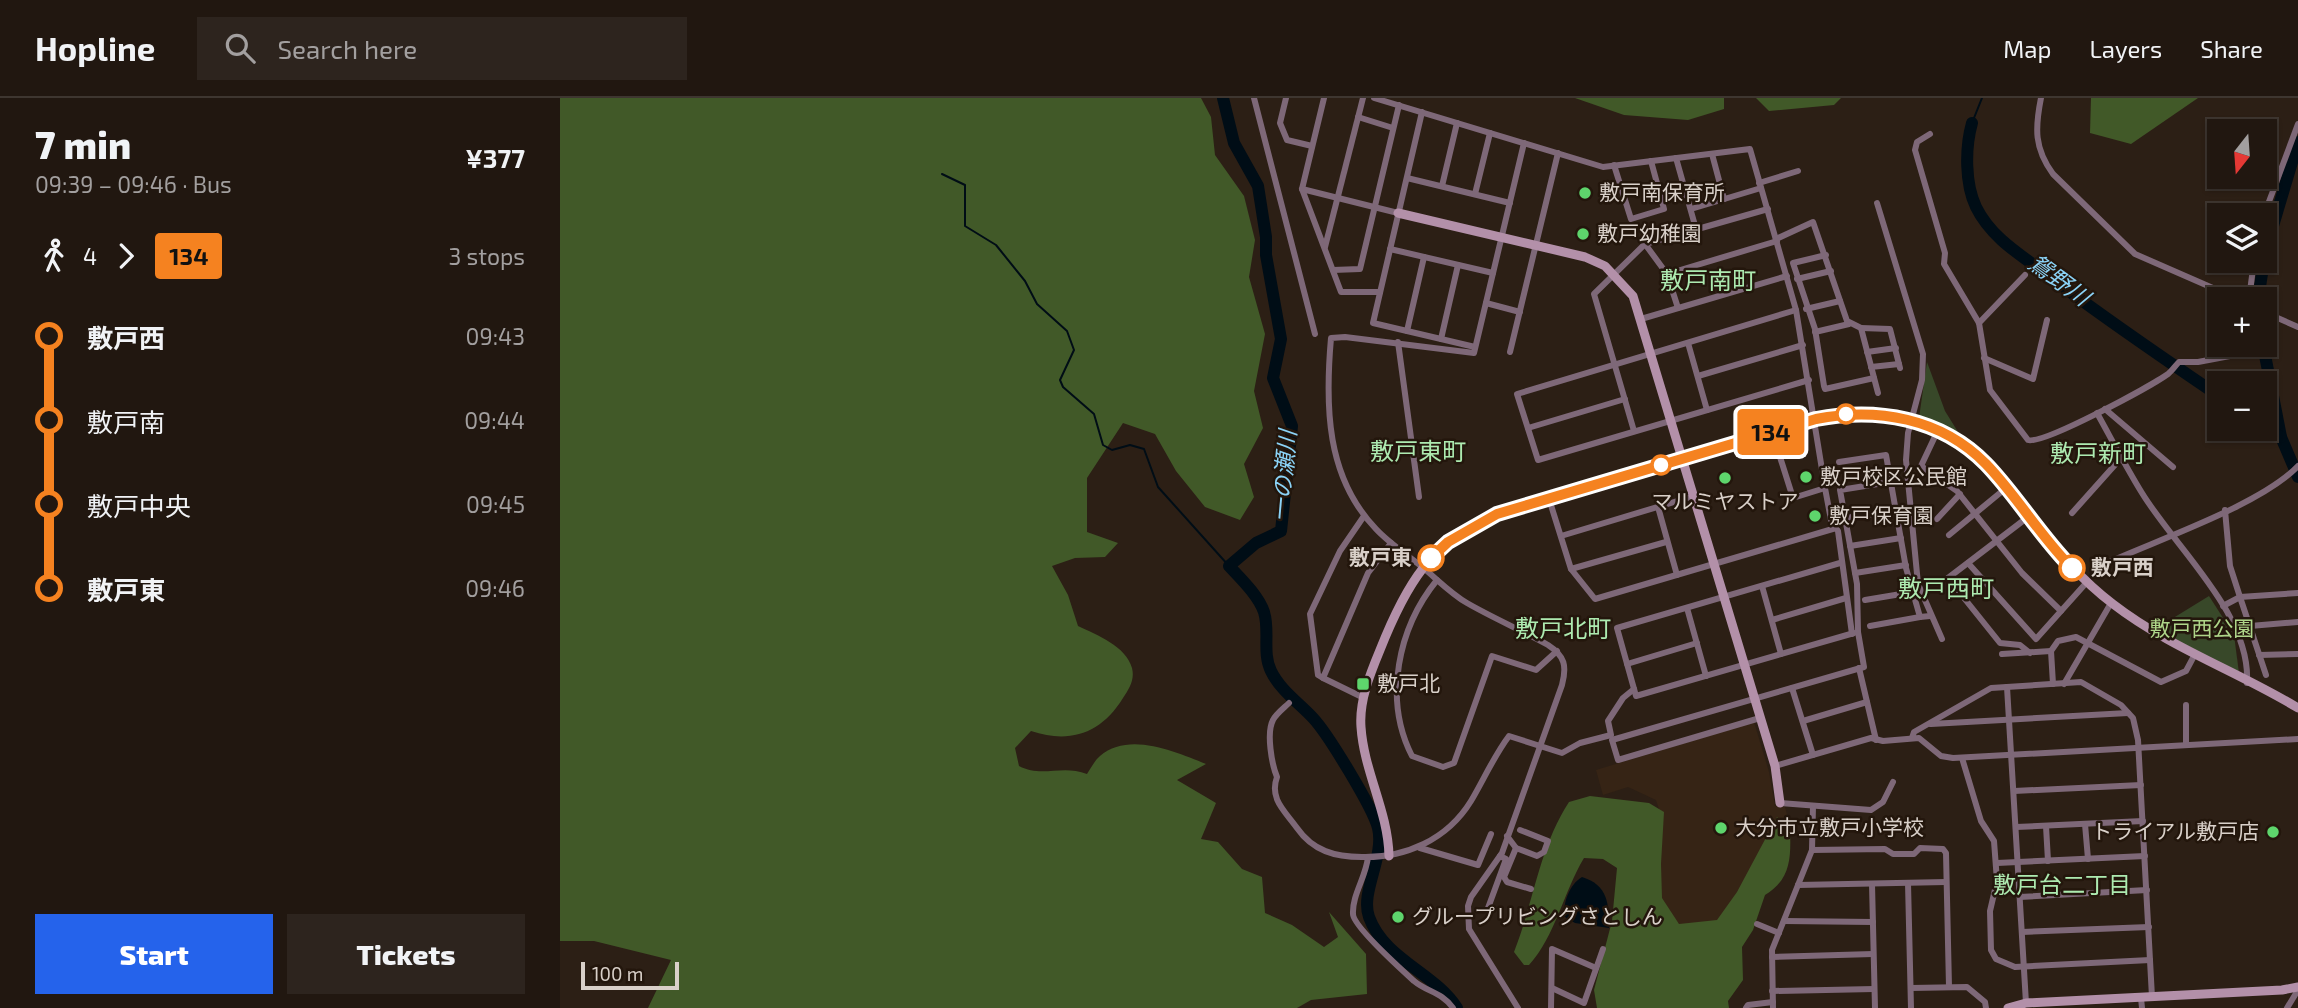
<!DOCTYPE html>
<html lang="en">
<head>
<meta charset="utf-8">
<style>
  body { margin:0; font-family:"Exo 2","Noto Sans JP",sans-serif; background:#2d241e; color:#f1f3f6; height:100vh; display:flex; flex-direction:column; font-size:26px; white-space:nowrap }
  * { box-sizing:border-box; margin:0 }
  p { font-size:23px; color:#a29f9f }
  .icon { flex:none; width:38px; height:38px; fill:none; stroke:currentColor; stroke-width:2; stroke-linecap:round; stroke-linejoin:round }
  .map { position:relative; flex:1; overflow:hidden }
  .sheet { display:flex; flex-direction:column; background:#211710; width:560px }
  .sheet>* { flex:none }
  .badge { padding:0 14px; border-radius:5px; font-size:24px; line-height:46px }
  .needle { width:46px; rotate:197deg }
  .fabs { position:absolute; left:1647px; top:21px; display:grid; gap:14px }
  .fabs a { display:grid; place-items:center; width:70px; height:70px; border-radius:0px; background:#211710; box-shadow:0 2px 5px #0004,0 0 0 2px #3e3630; font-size:35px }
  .scale { position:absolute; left:21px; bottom:18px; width:98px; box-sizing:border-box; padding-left:7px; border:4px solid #d9d0c9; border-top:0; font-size:19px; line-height:24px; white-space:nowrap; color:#d9d0c9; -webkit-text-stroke:5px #23160c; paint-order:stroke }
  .map>.badge { position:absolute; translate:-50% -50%; box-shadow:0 0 0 4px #fff }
  .legs { display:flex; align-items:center; gap:10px; height:77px; padding:0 35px; font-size:23px }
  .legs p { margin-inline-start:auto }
  .headline { display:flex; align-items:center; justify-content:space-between; height:119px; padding:0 35px }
  h1 { font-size:38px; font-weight:800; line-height:52px }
  .primary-button { display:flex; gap:14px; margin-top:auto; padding:14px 35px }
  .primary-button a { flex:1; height:80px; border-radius:0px; background:#2563eb; color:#fff; font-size:28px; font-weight:800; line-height:80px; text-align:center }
  .primary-button a+a { background:#2d241e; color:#f1f3f6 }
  ul { padding:0 35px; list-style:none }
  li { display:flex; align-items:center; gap:24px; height:84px; font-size:26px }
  li i { display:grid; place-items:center; width:10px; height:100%; margin:0 9px; background:currentColor }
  li i::after { content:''; width:18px; height:18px; margin:-9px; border:5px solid; border-radius:50%; background:#211710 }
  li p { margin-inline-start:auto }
  li:first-child i { background:linear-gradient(#0000 50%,currentColor 0) }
  li:last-child i { background:linear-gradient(currentColor 50%,#0000 0) }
  header { display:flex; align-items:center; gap:42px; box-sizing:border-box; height:98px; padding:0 35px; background:#211710; border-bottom:2px solid #3e3630 }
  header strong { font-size:33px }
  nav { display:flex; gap:38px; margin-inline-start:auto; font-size:24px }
  .search { width:490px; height:63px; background:#2d241e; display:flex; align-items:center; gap:18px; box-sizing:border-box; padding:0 24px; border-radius:0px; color:#a29f9f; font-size:26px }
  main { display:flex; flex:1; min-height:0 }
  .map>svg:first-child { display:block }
  .built { fill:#362415 }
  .green { fill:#384829 }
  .forest { fill:#415928 }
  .water { fill:#000d16 }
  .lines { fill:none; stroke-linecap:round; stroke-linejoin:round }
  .stream { stroke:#000d16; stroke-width:2 }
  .river { stroke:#000d16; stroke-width:12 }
  .street { stroke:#7e6878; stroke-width:6 }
  .secondary { stroke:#b390a9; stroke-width:9 }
  .line-1-casing { stroke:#fff; stroke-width:16 }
  .line-1 { stroke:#f58220; stroke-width:10 }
  .poi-dot { fill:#5ed56c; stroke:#23160c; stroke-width:2.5 }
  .stop-1-dot { fill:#fff; stroke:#f58220; stroke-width:3.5 }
  .labels { text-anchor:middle; stroke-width:5; stroke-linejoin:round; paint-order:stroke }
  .poi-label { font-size:21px; fill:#d9d0c9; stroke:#23160c; text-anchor:start }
  .stop-label { font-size:21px; font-weight:bold; fill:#d9d0c9; stroke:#23160c; text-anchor:end }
  .park-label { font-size:21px; fill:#aed589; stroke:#23160c }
  .water-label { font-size:23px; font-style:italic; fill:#8bd3f7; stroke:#23160c }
  .neighbourhood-label { font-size:23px; fill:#adeab0; stroke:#23160c }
  .quarter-label { font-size:24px; fill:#adeab0; stroke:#23160c }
</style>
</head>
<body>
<header>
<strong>Hopline</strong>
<div class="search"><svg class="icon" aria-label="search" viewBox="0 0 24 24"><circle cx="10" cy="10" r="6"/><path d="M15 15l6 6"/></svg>Search here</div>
<nav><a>Map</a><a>Layers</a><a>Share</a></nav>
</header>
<main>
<section class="sheet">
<div class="headline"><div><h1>7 min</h1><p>09:39 – 09:46 · Bus</p></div><b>¥377</b></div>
<div class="legs"><svg class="icon" aria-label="walk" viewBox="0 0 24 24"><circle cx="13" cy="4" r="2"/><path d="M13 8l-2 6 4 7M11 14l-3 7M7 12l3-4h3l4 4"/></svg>4<svg class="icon" aria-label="forward" viewBox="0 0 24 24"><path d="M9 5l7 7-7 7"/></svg><b class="badge" style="background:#f58220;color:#111">134</b><p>3 stops</p></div>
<ul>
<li><i style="color:#f58220"></i><b>敷戸西</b><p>09:43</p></li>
<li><i style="color:#f58220"></i><span>敷戸南</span><p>09:44</p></li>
<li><i style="color:#f58220"></i><span>敷戸中央</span><p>09:45</p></li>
<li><i style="color:#f58220"></i><b>敷戸東</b><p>09:46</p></li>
</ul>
<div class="primary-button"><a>Start</a><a>Tickets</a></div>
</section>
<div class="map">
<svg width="1738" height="910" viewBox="0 0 1738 910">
  <rect width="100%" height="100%" fill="#2c1f15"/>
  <path class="built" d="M 1194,624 L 1209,674 L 1215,708 L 1225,709 L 1229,724 L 1217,733 L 1162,824 L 1123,830 L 1097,806 L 1102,720 L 1096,702 L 1068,689 L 1043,697 L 1036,672 Z"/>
  <g class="green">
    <path d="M 1367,264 L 1385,313 L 1403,342 L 1359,320 Z"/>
    <path d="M 1649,498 L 1674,537 L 1679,575 L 1607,537 L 1610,522 Z"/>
  </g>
  <g class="forest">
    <path d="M 0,0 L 641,0 L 651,19 L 655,57 L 684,98 L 695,142 L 689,179 L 705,236 L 694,293 L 703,330 L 684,366 L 694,399 L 680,422 L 645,409 L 616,373 L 595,336 L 563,325 L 527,380 L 527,434 L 558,445 L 545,459 L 515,460 L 492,468 L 508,497 L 518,528 C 537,537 566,548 572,570 C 575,582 569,591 563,600 C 541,636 509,646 471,633 L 455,650 L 459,668 C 482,680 502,666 527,676 C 531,670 535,662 540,658 C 569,633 616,654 646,666 L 617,682 L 656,705 L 641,741 L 658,744 L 682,771 L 702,779 L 705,815 L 732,827 L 764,849 L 778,839 L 769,814 L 806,856 L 807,896 L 751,902 L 737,910 L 88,910 L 111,862 L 34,843 L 0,843 Z"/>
    <path d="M 1015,0 L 1164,0 L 1164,11 L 1128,22 L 1064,17 Z"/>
    <path d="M 1196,0 L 1281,0 L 1274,7 L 1209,13 Z"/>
    <path d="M 1531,0 L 1638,0 L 1571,46 L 1530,35 Z"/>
    <path d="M 1030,698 L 1089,705 L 1104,714 L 1101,766 L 1102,800 L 1119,826 L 1157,822 L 1177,794 L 1217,719 L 1230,731 C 1231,760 1231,781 1205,797 L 1193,832 L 1182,849 L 1183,882 L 1168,903 L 1169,910 L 1037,910 L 1034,892 L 1052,823 L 1057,770 L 1043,761 L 1024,760 C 1004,793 995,839 969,867 L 964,867 L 954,854 C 974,803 979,750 1009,704 Z"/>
  </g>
  <path class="water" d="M 1022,779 C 1048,787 1049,806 1049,830 L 1015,825 L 1005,819 C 1002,805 1010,786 1022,779 Z"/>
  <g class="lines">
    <g class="stream">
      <path d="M 1412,25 L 1422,0"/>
      <path d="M 382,76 L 405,87 L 405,128 L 436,147 L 465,183 L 477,206 L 507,233 L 514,252 L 500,282 L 503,289 L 534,316 L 543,347 L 552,352 L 570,347 L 584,351 L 598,389 L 669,468"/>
    </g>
    <g class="river">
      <path d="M 663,0 L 674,45 L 698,88 L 706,139 L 706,157 L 721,241 L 713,280 L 732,328 L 721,433 L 696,445 L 669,468 C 681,481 698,497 704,514 C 710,533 702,555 711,573 C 720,592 739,605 753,620 C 768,636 813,710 818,730 C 825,759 800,794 809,819 C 824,861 875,875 897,910"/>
      <path d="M 1412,25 C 1405,50 1405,86 1416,109 C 1432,142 1466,160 1493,181 C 1547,222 1603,260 1659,298"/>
      <path d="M 1704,158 L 1738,44"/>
      <path d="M 1698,201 L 1704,163"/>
      <path d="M 1703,247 L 1721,339 L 1738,379"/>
      <path d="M 1704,330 L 1721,339"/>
    </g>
    <g class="street">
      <path d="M 694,0 L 755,236"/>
      <path d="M 726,0 L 720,25 L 727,42 L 752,48"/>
      <path d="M 764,0 L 742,91 L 781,194 L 820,194"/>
      <path d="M 814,0 L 1043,69 L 1190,51 L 1236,212 L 1265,390 L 1271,422 L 1278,433 L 1292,536"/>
      <path d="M 1481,0 C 1475,30 1474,50 1493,76 L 1575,156 L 1678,201"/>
      <path d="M 862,14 L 813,225 L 915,249"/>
      <path d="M 798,19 L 833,30"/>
      <path d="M 1370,36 L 1357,44 L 1355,52 L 1385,155 L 1384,166 L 1419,225 L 1430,292 L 1468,342 C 1483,347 1591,288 1608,276 C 1612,273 1615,268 1619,264 L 1638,264 L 1691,254 L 1692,247"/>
      <path d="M 1152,56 L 1164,101"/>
      <path d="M 1116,60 L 1136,131"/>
      <path d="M 1054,67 L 1071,121 L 1104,111 L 1091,63"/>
      <path d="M 847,80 L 950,105"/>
      <path d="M 1199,85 L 1238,73"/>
      <path d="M 882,88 L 897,25"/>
      <path d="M 742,91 L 838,115"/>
      <path d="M 915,96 L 930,35"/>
      <path d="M 1317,105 L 1363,256 L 1362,282 L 1348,335 L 1346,362 L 1358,486 L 1382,541"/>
      <path d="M 1131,111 L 1201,90"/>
      <path d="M 1704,117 L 1738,26"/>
      <path d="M 1216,141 L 1253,124 L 1287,223 L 1301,230 L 1318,295"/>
      <path d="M 1085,146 L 1107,176 L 1118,210"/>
      <path d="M 765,149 L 803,0"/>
      <path d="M 830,151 L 933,175"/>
      <path d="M 1266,157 L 1233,165 L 1255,231 L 1264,288 L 1265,291 L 1314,280"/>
      <path d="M 773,172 L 800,171 L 839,7"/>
      <path d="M 1107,176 L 1217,143"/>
      <path d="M 1237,181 L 1271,173"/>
      <path d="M 1689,201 L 1694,163"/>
      <path d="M 926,205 L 960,214"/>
      <path d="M 1246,211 L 1280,203"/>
      <path d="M 1236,212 L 957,296 L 978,362 L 1249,282"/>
      <path d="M 1704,214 L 1738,229"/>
      <path d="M 1081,221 L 1227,178"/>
      <path d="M 1419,225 L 1465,177"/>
      <path d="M 1301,230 L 1330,231 L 1340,270"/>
      <path d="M 847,233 L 864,159"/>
      <path d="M 1255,234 L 1289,226"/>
      <path d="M 881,241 L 898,167"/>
      <path d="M 838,244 L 859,399"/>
      <path d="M 1128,245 L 1147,312"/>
      <path d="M 950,254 L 998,55"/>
      <path d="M 1307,254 L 1336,250"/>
      <path d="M 1424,260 L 1473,281 L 1487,222"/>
      <path d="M 1311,269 L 1339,266"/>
      <path d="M 1138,278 L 1243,247"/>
      <path d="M 1545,311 L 1613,369"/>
      <path d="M 1537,315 C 1552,342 1566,369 1582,395 C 1617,452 1691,516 1687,585"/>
      <path d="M 968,330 L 1065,301"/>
      <path d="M 1378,332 L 1361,368 L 1397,393 L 1462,475 L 1501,513"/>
      <path d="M 1074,333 L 1034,196 L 1085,146 L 1208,111"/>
      <path d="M 1214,340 L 1233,400 L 1265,390"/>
      <path d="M 1279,364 L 1326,357 L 1346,470 L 1360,519 L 1370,518"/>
      <path d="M 990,404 L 1011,471 L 1035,501 L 1276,430"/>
      <path d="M 1098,409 L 1117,477"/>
      <path d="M 1665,412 L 1670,468 L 1680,499 L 1738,495"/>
      <path d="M 1512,415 L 1562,359"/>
      <path d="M 1468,419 L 1388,480 L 1440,545 L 1460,547 L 1470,555"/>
      <path d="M 1285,420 L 1337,413"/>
      <path d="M 1377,421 L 1400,396"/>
      <path d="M 1389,437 L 1446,390"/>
      <path d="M 1001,438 L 1134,398"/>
      <path d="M 1290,448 L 1341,440"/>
      <path d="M 1549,464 C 1600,441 1702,406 1738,368"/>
      <path d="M 1280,465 L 1057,530 L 1076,598 L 1294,535"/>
      <path d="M 1408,465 L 1476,541 L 1527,484"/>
      <path d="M 1011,471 L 1106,444"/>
      <path d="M 1295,475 L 1346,467"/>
      <path d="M 877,482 C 838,530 823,601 852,658 L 883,669 L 894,665 L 932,558 L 976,572 L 997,553"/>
      <path d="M 1202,488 L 1221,556"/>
      <path d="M 1305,502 L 1353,494"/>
      <path d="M 1663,508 L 1680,499 L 1706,577"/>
      <path d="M 1127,510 L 1146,578"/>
      <path d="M 1212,522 L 1286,500"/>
      <path d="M 1310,528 L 1360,519"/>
      <path d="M 1690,528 L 1738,524"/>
      <path d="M 1442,556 L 1491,553"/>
      <path d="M 1699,557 L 1738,556"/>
      <path d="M 1067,566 L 1137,545"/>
      <path d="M 1299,570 L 1316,642"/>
      <path d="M 763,580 L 758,577 L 750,516 L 780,453 L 804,418"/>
      <path d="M 1493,586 L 1491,553 L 1498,543 L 1516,539 L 1601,584 L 1626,573 L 1634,558"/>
      <path d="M 1504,586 L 1551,505"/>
      <path d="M 1447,589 L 1466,905"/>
      <path d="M 1232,590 L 1253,657"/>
      <path d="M 804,600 L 763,580 L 808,475 L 831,445"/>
      <path d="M 729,605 C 724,610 716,616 713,622 C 706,635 712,667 717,679 C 709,701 725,713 737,730 C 753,753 775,759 802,759 C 845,760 887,742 911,703 C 924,681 934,658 949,638 L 1002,655 L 1020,645 L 1051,637 L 1048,623 L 1063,600 L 1074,591"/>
      <path d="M 1626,607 L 1626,647"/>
      <path d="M 1200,620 L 1058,662 L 1052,642 L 1304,569 L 1298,534 L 1297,486 L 1280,392 L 1330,384"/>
      <path d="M 1243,623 L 1307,604"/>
      <path d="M 1371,626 L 1568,615"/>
      <path d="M 1352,640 L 1354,634 L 1431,590 L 1521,584 L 1561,607 L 1573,620 L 1578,642 L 1592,899"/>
      <path d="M 1402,660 L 1421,723 L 1434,743 L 1437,783 L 1430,813 L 1431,852 L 1436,861 L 1455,869 L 1590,862"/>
      <path d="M 1215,668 L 1311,640 L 1323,643 L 1359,640 L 1381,658 L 1393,660 L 1738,641"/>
      <path d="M 1454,693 L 1581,687"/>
      <path d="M 1220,705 L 1311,712 L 1323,704 L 1333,684"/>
      <path d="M 1525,726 L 1528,761"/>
      <path d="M 1486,728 L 1488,763"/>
      <path d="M 1456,729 L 1583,723"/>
      <path d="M 947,738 L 956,750 L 977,758 L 984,754 L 988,743 L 960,732"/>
      <path d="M 860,750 L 918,767 L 931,736"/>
      <path d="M 956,750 L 944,779 L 947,784 L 971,791"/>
      <path d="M 1252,752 L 1325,751 L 1333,756 L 1354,756 L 1360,750 L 1383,751 L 1386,755 L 1389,889"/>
      <path d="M 808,759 C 806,779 792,797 793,816 C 793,828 843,873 854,883 C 867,894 882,894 893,910"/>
      <path d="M 1437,765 L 1585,758"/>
      <path d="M 1348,785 L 1351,910"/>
      <path d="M 1312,786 L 1315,910"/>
      <path d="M 1238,787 L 1386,784"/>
      <path d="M 1460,799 L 1587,792"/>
      <path d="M 928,810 L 946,761 L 940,758"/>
      <path d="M 1224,823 L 1313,824"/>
      <path d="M 1197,826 L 1219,835"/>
      <path d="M 1462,834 L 1589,829"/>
      <path d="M 1212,859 L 1313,856"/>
      <path d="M 992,890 L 1024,905 L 1043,851"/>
      <path d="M 1351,890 L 1407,889 L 1425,904 L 1426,910"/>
      <path d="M 1212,893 L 1314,891"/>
      <path d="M 1581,900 L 1582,910"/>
      <path d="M 958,910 L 909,831 L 908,808 L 911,799 L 942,755 L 1002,587 C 1007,568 1005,558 988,547 C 961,532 933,520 907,505 C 890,495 877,481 861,468 C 846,456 829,445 816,431 C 766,379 765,308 771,240 L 785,239 L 914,255 L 964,45"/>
      <path d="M 991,910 L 992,851 L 1036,870"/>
      <path d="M 1186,910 L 1188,907 L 1213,904"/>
      <path d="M 1213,910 L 1212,852 L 1252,752 L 1253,708"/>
      <path d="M 1727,910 L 1738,892"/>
    </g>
    <g class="secondary">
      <path d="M 838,115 L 1025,159 L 1045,168 L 1073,198 L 1215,668 L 1220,705"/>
      <path d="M 829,758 C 828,713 804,674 801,629 C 799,603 810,576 820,552 C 845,489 870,443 937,416 L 1273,317 C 1424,296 1454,432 1553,506 C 1610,550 1677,573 1738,610"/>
      <path d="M 1448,910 L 1466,905 L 1722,892 L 1738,889"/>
    </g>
  </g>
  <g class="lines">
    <defs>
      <path id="line-1" d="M 871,460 L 888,444 L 937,416 L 1256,321 C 1317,309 1381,320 1426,366 C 1457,398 1480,438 1512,470"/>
    </defs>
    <use href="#line-1" class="line-1-casing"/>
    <use href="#line-1" class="line-1"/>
  </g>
  <g class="poi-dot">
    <circle cx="1025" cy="95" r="7"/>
    <circle cx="1023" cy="136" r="7"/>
    <circle cx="1246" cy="379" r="7"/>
    <circle cx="1165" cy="380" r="7"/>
    <circle cx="1255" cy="418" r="7"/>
    <rect x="796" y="579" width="14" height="14" rx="3.5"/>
    <circle cx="1161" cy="730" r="7"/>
    <circle cx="1713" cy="734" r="7"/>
    <circle cx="838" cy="819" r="7"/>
  </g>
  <g class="stop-1-dot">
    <circle cx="1286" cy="316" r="9"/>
    <circle cx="1101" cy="367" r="9"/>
    <circle cx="871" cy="460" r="12"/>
    <circle cx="1512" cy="470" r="12"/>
  </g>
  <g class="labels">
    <g class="poi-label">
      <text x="1039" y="102">敷戸南保育所</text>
      <text x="1037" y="143">敷戸幼稚園</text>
      <text x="1260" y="386">敷戸校区公民館</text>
      <text x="1165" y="411" text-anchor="middle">マルミヤストア</text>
      <text x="1269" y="425">敷戸保育園</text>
      <text x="817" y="593">敷戸北</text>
      <text x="1175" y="737">大分市立敷戸小学校</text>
      <text x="1699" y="741" text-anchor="end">トライアル敷戸店</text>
      <text x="852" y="826">グループリビングさとしん</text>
    </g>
    <g class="stop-label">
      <text x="852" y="467">敷戸東</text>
      <text x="1531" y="477" text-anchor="start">敷戸西</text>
    </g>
    <g class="park-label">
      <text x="1642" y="538">敷戸西公園</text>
    </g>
    <g class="water-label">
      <text transform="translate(1499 182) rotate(36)" y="8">鴛野川</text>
      <text transform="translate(724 378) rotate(-85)" y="8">一の瀬川</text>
    </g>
    <g class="neighbourhood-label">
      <text x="1502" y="795">敷戸台二丁目</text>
    </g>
    <g class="quarter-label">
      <text x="1148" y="191">敷戸南町</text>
      <text x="858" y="362">敷戸東町</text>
      <text x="1538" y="364">敷戸新町</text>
      <text x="1386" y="499">敷戸西町</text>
      <text x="1003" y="539">敷戸北町</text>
    </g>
  </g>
</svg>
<div class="fabs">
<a><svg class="needle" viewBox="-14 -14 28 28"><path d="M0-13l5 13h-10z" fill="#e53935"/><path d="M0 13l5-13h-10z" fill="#a29f9f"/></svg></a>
<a><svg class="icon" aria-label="layers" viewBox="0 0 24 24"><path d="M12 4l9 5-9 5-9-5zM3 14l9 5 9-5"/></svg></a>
<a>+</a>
<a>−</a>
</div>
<div class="scale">100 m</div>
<b class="badge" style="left:1211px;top:334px;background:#f58220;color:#111">134</b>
</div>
</main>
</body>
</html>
